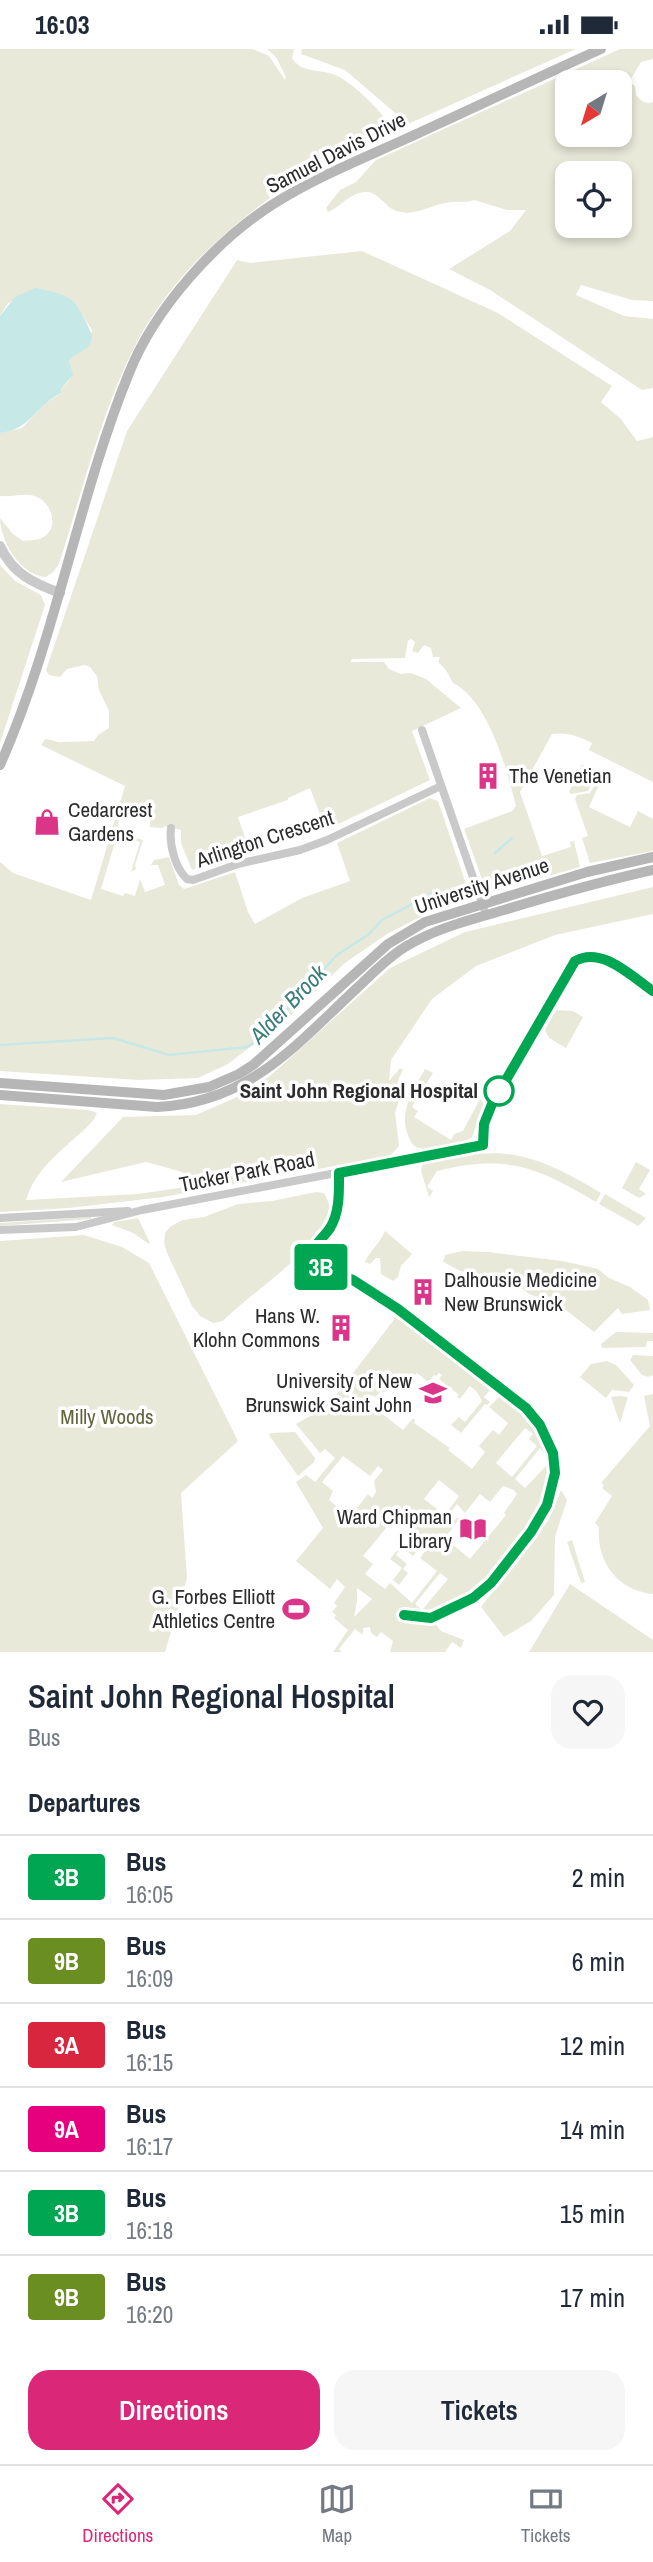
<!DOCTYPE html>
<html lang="en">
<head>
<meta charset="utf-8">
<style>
  body { margin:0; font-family:"Archivo Narrow",sans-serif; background:#f6f6f7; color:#1f2937; height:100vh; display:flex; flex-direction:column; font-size:26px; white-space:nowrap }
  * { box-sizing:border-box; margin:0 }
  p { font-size:23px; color:#747a83 }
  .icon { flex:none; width:38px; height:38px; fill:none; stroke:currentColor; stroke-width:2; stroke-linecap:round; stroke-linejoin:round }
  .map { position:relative; height:1603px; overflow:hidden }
  .panel { display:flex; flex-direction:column; background:#fff; flex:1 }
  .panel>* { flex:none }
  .badge { padding:0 14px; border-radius:5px; font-size:24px; line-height:46px }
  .needle { width:46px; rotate:218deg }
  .controls { position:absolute; left:555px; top:21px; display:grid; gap:14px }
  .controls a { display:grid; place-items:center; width:77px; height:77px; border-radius:14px; background:#fff; box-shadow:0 4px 10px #0003; font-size:35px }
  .map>.badge { position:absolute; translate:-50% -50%; box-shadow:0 0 0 4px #fff }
  h2 { padding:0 28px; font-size:26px; line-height:63px }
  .round { display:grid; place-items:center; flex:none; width:74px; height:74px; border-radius:21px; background:#f6f6f7 }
  .headline { display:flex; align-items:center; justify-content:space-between; height:119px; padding:0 28px }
  h1 { font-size:33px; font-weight:600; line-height:52px }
  .cta { display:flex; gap:14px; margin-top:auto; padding:14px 28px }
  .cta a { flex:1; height:80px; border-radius:21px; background:#db2777; color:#fff; font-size:28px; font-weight:600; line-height:80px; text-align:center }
  .cta a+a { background:#f6f6f7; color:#1f2937 }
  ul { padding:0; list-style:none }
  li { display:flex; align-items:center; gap:21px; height:84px; padding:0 28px; border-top:2px solid #e0e1e3 }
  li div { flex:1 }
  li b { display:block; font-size:26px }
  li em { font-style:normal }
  li .badge { min-width:77px; font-weight:700; text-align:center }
  .status { display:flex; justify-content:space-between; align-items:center; height:49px; padding:0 35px; background:#fff; direction:ltr }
  .status svg { height:19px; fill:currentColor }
  .tabs { display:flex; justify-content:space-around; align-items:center; height:98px; border-top:2px solid #e0e1e3; background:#fff; font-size:19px; color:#747a83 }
  .tabs a { display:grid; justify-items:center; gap:4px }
  .tabs .selected { color:#db2777 }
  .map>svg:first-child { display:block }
  .green { fill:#e9e9da; fill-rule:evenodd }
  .water { fill:#c6e8e7 }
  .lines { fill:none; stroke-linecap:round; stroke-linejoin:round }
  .stream { stroke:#c6e8e7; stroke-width:2.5 }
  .minor { stroke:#c9c9c9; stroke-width:8 }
  .tertiary { stroke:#c9c9c9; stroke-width:10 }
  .secondary { stroke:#b6b6b6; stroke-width:10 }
  .line-casing { stroke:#fff; stroke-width:16 }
  .line { stroke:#00a651; stroke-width:10 }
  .stop-dot { fill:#fff; stroke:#00a651; stroke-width:3.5 }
  .labels { text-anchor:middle; stroke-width:7; stroke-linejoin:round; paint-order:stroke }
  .street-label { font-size:21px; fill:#2c2c2c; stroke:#fff }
  .poi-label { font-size:21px; fill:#2c2c2c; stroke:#fff; text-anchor:end }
  .stop-label { font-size:21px; font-weight:bold; fill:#2c2c2c; stroke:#fff; text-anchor:end }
  .park-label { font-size:21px; fill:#61653c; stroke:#fff }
  .water-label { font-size:23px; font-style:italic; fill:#3a7d79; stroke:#fff }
</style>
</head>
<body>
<div class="status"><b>16:03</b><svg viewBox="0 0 49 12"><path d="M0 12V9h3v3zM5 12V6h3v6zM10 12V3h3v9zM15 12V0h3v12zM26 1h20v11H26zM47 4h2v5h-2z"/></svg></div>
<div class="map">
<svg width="653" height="1603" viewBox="0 0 653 1603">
  <rect width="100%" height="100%" fill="#fff"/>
  <g class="green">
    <path d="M 0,0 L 253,0 L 269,7 L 285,31 L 286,28 L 276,8 L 267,0 L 294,0 L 292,9 C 300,24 321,20 335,26 C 350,31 384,64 390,77 L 383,86 L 349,96 L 272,135 L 266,142 L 270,149 C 220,185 173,230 142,284 C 104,351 83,441 59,515 L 53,523 L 46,528 C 21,527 0,492 0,469 L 13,485 L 23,492 C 30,491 39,492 45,487 C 58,478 52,456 39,449 C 28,442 12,449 0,447 L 0,384 L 22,379 L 46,354 L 61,344 L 61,340 C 75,326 71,328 69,312 C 81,295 85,312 92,281 L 72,251 L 43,240 L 8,254 L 0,267 Z"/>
    <path d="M 302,0 L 576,0 L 408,75 L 345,21 L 301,5 Z"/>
    <path d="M 620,0 L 653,0 L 653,10 L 641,13 L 629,33 L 635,37 L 636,46 C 640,51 646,56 653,53 L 653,252 L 632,251 L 581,236 L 576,246 L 624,267 L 653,270 L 653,339 L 642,341 L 490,241 L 449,220 L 510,182 L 526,161 L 507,161 L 474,151 C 466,154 461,152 452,153 C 432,154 414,170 394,161 C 384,156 378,143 366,143 C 350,143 341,158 328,163 L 326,159 L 340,141 L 356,133 L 376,111 ZM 567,33 L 620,33 L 620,86 L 567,86 ZM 567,124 L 620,124 L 620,177 L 567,177 Z"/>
    <path d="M 362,202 L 498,264 L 612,337 L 601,353 L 620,369 L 637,392 L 653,388 L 653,733 L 589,701 L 592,694 C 578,687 567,683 552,685 L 520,743 L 542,807 L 571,798 L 570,793 L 574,792 L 580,818 L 487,844 L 464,780 L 512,762 L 516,757 C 507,720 488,651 453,634 L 446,621 L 438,613 L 440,608 L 433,608 L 431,599 L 424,596 L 418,604 L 412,602 L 415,593 L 411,590 L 408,592 L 405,609 L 352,610 L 351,613 L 384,613 L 389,620 L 401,625 L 411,624 L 426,630 L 461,659 L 412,682 L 430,731 L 326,781 L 310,739 L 288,749 L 288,751 L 238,768 L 250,804 L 230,807 L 192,821 L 181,794 L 181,781 L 165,777 L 163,779 L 150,778 L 150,771 L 123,763 L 119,768 L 117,783 L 143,791 L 135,816 L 136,820 L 131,823 L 140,793 L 117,786 L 101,840 L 123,847 L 125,844 L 135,847 L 140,830 L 145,843 L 165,836 L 158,816 L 151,816 L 154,811 L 169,808 L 179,836 L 184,840 L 235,823 L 248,863 L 255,875 L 302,849 L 350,832 L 337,794 L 430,749 L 438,752 L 469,844 L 469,850 L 428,864 L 387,885 L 345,914 L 289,968 L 228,1015 L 198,1029 L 139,1031 L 0,1022 L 0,813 L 13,824 L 91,851 L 125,737 L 41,696 L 45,690 C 51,690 57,694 63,693 C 74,693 83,692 94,692 L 98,686 L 109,679 L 109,662 L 99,641 L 97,627 L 90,618 L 85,616 L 67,620 L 60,628 L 49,626 L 46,621 L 127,382 L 237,211 L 250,214 Z"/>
    <path d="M 0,516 L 15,532 L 41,546 L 45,556 L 0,694 Z"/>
    <path d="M 582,715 L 594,721 L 592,725 L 596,727 L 588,742 L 571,745 L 569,743 Z"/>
    <path d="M 597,733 L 600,734 L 589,758 L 630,778 L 638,762 L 653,770 L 653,802 L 590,814 L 582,789 L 588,787 L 575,750 L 577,746 L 590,744 Z"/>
    <path d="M 653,838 L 653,865 L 555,886 L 476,917 L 432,950 L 391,1011 L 389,1032 L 400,1019 L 403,1021 L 398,1031 L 403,1038 L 395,1064 L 399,1097 L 390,1107 L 163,1148 L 69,1159 L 0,1163 L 0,1055 L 89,1061 L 97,1064 C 92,1077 76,1087 66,1097 C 48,1113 33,1128 26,1151 L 138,1145 L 206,1135 L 179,1122 L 146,1113 L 61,1133 L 123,1068 L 196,1066 L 237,1048 L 270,1027 L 390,919 L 465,883 Z"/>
    <path d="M 556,961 L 573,962 L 583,968 L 566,999 L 549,989 L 545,981 Z"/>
    <path d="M 425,1020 L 433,1024 L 412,1058 L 418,1062 L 414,1068 L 451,1091 L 454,1085 L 463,1082 L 480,1050 L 484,1055 L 472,1088 C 459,1096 426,1106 413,1096 C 395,1068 411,1045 425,1020 Z"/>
    <path d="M 496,1104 C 536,1106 567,1124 601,1144 L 596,1153 C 537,1118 507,1105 437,1122 L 427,1138 L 433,1142 L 429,1148 L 421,1122 L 423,1114 L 472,1105 Z"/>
    <path d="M 636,1113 L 650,1121 L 639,1140 L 646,1145 L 639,1149 L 622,1139 Z"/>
    <path d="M 316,1143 L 324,1144 C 327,1150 331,1157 330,1165 C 329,1192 243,1250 223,1272 L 213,1274 L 200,1267 L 192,1257 L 167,1204 L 164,1194 L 165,1184 L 171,1177 L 183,1171 L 204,1168 L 238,1155 L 272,1152 Z"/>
    <path d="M 605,1145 L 646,1169 L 638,1177 L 599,1155 Z"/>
    <path d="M 91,1168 L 91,1170 L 0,1177 L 0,1174 Z"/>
    <path d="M 138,1169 L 150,1194 L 149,1195 L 133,1184 L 112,1176 L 114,1173 Z"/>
    <path d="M 385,1182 L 412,1205 L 401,1217 L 398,1228 L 393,1232 L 381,1225 L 380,1209 L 376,1209 L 370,1215 L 365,1213 C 370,1201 380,1195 385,1182 Z"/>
    <path d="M 84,1186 L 122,1198 L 149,1214 L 238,1392 L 181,1444 L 187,1529 L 165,1603 L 0,1603 L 0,1192 Z"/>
    <path d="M 462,1202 L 488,1203 L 563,1212 L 598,1220 L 609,1229 L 630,1238 L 648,1251 L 650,1261 L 622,1265 L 618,1259 L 594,1283 L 562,1258 L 529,1245 L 506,1227 L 496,1224 C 476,1233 461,1222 443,1213 L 445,1206 Z"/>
    <path d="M 398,1260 L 532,1364 C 544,1382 556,1402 555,1424 C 555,1457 530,1483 511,1508 C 502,1519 494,1532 483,1541 C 468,1554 449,1562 431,1569 L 441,1582 L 464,1591 L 461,1599 L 452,1593 L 445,1603 L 390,1603 L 393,1592 L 381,1583 L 377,1588 L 371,1584 L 370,1578 L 363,1579 L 363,1586 L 355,1580 L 339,1600 L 342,1603 L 333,1603 L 348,1581 L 334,1569 L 336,1566 L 332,1563 L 337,1557 L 334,1554 L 345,1538 L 337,1530 L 330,1540 L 296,1512 L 323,1479 L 296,1433 L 306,1426 L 315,1433 L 335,1409 L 325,1400 L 320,1404 L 296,1375 L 321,1361 L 333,1350 L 393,1272 ZM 417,1324 L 428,1333 L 434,1326 L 436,1327 L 439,1324 L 442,1326 L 439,1330 L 459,1346 L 457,1348 L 460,1350 L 470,1337 L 477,1343 L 482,1352 L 465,1373 L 459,1368 L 451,1376 L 461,1384 L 485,1355 L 487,1356 L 490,1353 L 484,1348 L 490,1341 L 499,1348 L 489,1358 L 508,1374 L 499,1386 L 493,1381 L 479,1397 L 485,1403 L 472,1420 L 448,1401 L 450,1399 L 414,1374 L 415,1371 L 413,1369 L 403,1381 L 371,1356 L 370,1357 L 365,1354 L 372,1346 L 375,1348 L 381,1342 L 384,1344 L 399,1325 L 406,1330 L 408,1327 L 412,1330 ZM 525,1379 L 533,1385 L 529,1390 L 537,1397 L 512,1428 L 496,1414 ZM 540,1399 L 547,1408 L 547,1416 L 525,1439 L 515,1430 ZM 343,1407 L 370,1427 L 378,1417 L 383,1421 L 374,1432 L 376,1443 L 372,1449 L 368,1445 L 350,1468 L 329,1451 L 333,1442 L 322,1433 ZM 439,1431 L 459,1447 L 445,1466 L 424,1450 ZM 503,1437 L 514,1441 L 517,1445 L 504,1464 L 506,1466 L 470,1510 L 445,1489 L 459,1470 L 457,1468 L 455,1471 L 449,1465 L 457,1455 L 465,1464 L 480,1445 L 490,1453 ZM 396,1467 L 429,1493 L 441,1492 L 443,1497 L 427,1499 L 420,1509 L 437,1522 L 412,1554 L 390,1534 L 385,1540 L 365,1525 L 373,1515 L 363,1507 ZM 440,1524 L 448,1530 L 422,1561 L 415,1555 ZM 357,1539 L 372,1550 L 354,1568 L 357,1552 Z"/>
    <path d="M 616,1283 L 653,1284 L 653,1292 L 647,1292 L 646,1298 L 602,1299 L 601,1295 Z"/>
    <path d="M 633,1306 L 653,1307 L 653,1326 L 648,1328 L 642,1326 L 630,1311 Z"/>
    <path d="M 607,1312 L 616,1316 L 634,1336 L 629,1343 L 612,1341 L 606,1349 L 580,1328 L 591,1315 Z"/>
    <path d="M 653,1345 L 653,1545 C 618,1542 596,1513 599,1478 L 595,1474 L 612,1447 L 602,1439 L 604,1436 L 601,1434 L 650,1377 L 644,1347 Z"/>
    <path d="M 621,1347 L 628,1348 L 620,1374 L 611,1348 Z"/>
    <path d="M 295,1383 L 315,1409 L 314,1413 L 298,1427 L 269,1386 L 271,1384 Z"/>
    <path d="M 561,1441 L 567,1451 L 555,1488 L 554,1546 L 531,1572 L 504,1588 L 481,1558 L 548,1472 Z"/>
    <path d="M 572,1491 L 585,1533 L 581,1534 L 567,1493 Z"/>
    <path d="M 404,1493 L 416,1503 L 413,1507 L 402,1498 L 396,1506 L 407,1515 L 403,1520 L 408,1524 L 399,1536 L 393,1531 L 402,1519 L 390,1510 Z"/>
    <path d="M 570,1535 L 653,1591 L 653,1603 L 529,1603 Z"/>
  </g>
  <path class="water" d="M 35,239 C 46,240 63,245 72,251 C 77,255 94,285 92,290 C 88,304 76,302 69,312 L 73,326 L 61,340 L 61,344 C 34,358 32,380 0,384 L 0,267 L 15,248 Z"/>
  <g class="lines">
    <g class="stream">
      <path d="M 495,804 L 512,789"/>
      <path d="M 0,996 L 113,989 L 169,1006 L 247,998 L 259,991 L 337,906 L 369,885 L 382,871 L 433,844"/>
    </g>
    <g class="minor">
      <path d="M 422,681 L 484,860"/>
      <path d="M 171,779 C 169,795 175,819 187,830 L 193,831 L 238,815 L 300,801 L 327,791 L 441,737"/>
      <path d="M 0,1169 L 128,1162"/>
      <path d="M 0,1181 L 76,1178 L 142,1161 L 483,1096"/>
    </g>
    <path class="tertiary" d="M 0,497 C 13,525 33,534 60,544"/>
    <g class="secondary">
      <path d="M 0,716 C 56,590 77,452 129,324 C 155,259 216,191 275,154 C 321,125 374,105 423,82 C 482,55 541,27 601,0"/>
      <path d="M 0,1034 L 164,1046 L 209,1038 L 239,1025 L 253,1016 L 388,895 L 425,873 L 587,823 L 653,808"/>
      <path d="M 0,1046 L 157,1058 C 248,1054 295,997 357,939 C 372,925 387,909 405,898 C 436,879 470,871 504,861 C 554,846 603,832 653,821"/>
    </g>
  </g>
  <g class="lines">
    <defs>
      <path id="line" d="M 404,1566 L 431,1569 L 473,1549 L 491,1534 L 531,1483 L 547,1456 L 555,1424 L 553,1404 L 540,1376 L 526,1359 L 398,1260 L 353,1231 L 313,1213 C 308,1199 323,1190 330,1179 C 340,1163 339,1142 339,1124 L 483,1096 L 484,1075 L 492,1055 L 575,912 C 602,897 631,927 653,942"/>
    </defs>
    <use href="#line" class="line-casing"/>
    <use href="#line" class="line"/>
  </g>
  <defs>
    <symbol id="building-bare" viewBox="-9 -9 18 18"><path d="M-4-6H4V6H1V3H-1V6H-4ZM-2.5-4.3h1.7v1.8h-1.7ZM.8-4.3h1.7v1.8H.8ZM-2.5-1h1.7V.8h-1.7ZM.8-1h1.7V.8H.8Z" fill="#db358a" stroke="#fff" stroke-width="2.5" paint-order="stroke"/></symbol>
    <symbol id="shop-bare" viewBox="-9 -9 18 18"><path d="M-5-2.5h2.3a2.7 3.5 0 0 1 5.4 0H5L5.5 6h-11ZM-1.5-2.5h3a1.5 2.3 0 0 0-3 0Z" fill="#db358a" stroke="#fff" stroke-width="2.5" paint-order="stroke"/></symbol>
    <symbol id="university-bare" viewBox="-9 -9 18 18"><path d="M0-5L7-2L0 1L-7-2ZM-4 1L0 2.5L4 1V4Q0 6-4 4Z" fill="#db358a" stroke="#fff" stroke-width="2.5" paint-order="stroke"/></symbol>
    <symbol id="library-bare" viewBox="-9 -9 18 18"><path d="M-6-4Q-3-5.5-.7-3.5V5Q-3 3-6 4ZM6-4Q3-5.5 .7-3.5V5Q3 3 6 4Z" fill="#db358a" stroke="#fff" stroke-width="2.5" paint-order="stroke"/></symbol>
    <symbol id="stadium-bare" viewBox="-9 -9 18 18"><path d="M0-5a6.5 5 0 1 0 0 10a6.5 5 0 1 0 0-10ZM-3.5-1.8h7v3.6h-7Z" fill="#db358a" stroke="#fff" stroke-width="2.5" paint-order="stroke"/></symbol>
  </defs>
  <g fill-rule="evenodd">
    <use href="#building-bare" x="469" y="708" width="38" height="38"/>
    <use href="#shop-bare" x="28" y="754" width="38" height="38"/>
    <use href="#building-bare" x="404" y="1224" width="38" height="38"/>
    <use href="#building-bare" x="322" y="1260" width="38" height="38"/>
    <use href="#university-bare" x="414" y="1325" width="38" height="38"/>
    <use href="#library-bare" x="454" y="1461" width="38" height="38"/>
    <use href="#stadium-bare" x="277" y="1541" width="38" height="38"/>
  </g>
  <circle class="stop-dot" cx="499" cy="1042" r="14"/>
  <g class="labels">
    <g class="street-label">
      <text transform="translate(336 104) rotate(-27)" y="7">Samuel Davis Drive</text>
      <text transform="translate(265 790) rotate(-18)" y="7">Arlington Crescent</text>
      <text transform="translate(482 837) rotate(-18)" y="7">University Avenue</text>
      <text transform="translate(247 1123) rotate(-11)" y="7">Tucker Park Road</text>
    </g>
    <g class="poi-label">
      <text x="509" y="734" text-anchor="start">The Venetian</text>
      <text x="68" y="768" text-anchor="start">Cedarcrest<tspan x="68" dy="24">Gardens</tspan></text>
      <text x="444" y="1238" text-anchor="start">Dalhousie Medicine<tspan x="444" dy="24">New Brunswick</tspan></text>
      <text x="320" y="1274">Hans W.<tspan x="320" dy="24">Klohn Commons</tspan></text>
      <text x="412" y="1339">University of New<tspan x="412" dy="24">Brunswick Saint John</tspan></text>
      <text x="452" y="1475">Ward Chipman<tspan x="452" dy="24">Library</tspan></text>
      <text x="275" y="1555">G. Forbes Elliott<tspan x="275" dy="24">Athletics Centre</tspan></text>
    </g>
    <g class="stop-label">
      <text x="478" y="1049">Saint John Regional Hospital</text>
    </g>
    <g class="park-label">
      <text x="107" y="1375">Milly Woods</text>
    </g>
    <g class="water-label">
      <text transform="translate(288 955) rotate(-46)" y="8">Alder Brook</text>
    </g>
  </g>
</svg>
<div class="controls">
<a><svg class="needle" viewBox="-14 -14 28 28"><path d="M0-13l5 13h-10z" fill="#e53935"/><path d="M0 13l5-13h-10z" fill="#747a83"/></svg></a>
<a><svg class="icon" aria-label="locate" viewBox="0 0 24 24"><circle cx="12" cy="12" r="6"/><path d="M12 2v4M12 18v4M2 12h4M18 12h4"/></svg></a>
</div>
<b class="badge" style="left:321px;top:1218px;background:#00a651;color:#fff">3B</b>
</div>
<section class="panel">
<div class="headline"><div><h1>Saint John Regional Hospital</h1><p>Bus</p></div><a class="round"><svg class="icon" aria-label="heart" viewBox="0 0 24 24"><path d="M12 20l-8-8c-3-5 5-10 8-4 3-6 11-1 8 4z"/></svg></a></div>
<h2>Departures</h2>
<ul>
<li><span class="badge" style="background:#00a651;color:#fff">3B</span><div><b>Bus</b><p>16:05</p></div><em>2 min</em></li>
<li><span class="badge" style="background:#6b8e23;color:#fff">9B</span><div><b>Bus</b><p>16:09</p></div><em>6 min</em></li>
<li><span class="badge" style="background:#d7263d;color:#fff">3A</span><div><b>Bus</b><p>16:15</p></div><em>12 min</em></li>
<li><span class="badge" style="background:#e6007e;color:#fff">9A</span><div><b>Bus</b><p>16:17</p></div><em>14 min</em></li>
<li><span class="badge" style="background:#00a651;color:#fff">3B</span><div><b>Bus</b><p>16:18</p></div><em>15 min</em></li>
<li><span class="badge" style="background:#6b8e23;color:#fff">9B</span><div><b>Bus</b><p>16:20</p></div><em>17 min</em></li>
</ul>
<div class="cta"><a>Directions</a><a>Tickets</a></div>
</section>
<nav class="tabs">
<a class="selected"><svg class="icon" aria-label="directions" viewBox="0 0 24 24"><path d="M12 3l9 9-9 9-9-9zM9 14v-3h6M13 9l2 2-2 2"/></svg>Directions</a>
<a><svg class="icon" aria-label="map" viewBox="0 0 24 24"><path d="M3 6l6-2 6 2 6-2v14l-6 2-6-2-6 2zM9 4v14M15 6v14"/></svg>Map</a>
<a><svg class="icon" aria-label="tickets" viewBox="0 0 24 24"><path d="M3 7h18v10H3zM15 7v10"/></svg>Tickets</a>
</nav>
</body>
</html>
